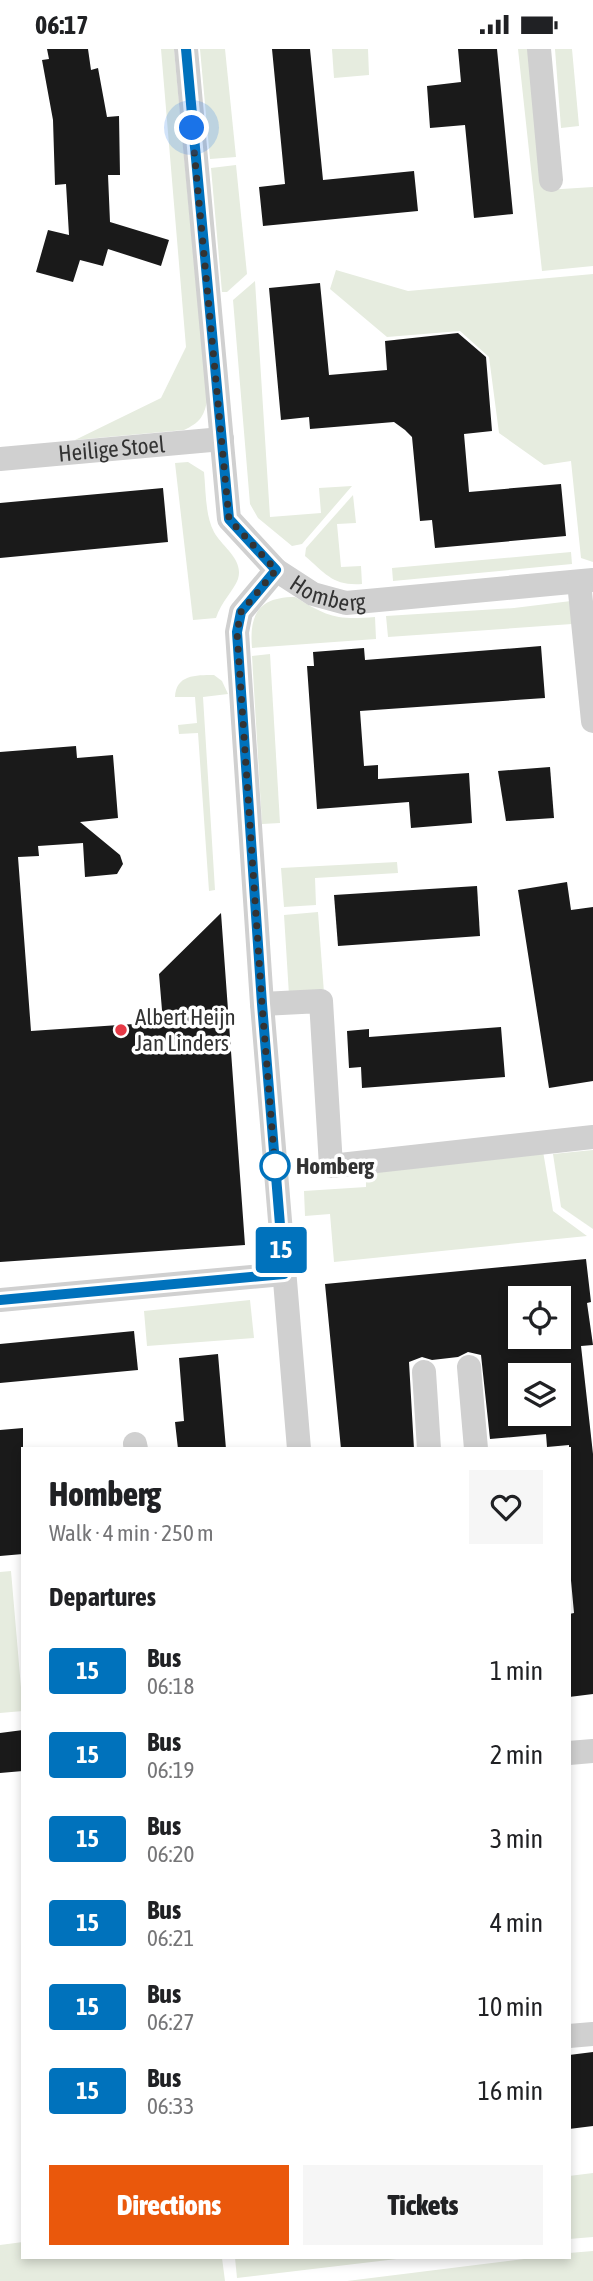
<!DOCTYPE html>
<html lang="en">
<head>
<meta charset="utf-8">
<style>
  body { margin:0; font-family:"Asap Condensed",sans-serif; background:#f6f6f6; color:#202124; height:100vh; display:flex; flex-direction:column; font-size:26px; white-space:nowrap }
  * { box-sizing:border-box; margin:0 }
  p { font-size:23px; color:#757577 }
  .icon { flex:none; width:38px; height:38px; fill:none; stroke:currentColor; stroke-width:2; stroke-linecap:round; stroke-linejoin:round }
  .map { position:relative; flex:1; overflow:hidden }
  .panel { position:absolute; left:21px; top:1398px; width:550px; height:812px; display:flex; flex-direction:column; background:#fff; border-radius:0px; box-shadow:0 4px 10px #0003 }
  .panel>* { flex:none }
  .badge { padding:0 14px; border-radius:5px; font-size:24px; line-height:46px }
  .tools { position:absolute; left:508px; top:1237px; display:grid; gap:14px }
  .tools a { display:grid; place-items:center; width:63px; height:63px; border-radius:0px; background:#fff; box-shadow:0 4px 10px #0003; font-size:35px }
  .you { position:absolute; width:35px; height:35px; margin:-18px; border:5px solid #fff; border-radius:50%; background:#1a73e8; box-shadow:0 0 0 10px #1a73e833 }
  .map>.badge { position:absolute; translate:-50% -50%; box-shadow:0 0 0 4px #fff }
  h2 { padding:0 28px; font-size:26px; line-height:63px }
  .round { display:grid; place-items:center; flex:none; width:74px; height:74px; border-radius:0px; background:#f6f6f6 }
  .summary { display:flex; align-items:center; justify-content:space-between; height:119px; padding:0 28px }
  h1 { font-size:33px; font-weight:800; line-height:52px }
  .action { display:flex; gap:14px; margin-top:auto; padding:14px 28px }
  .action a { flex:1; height:80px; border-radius:0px; background:#ea580c; color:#fff; font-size:28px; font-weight:800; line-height:80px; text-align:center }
  .action a+a { background:#f6f6f6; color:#202124 }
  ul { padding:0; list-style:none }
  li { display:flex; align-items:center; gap:21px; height:84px; padding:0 28px }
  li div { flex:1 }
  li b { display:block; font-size:26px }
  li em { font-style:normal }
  li .badge { min-width:77px; font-weight:700; text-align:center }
  .status { display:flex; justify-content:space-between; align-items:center; height:49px; padding:0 35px; background:#fff; direction:ltr }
  .status svg { height:19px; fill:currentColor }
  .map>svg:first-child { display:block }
  .green { fill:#e6ecdf }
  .building { fill:#1a1a1a; fill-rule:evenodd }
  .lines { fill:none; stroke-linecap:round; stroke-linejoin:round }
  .street { stroke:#d0d0d0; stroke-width:24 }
  .line-casing { stroke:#fff; stroke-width:16 }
  .line { stroke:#0072bc; stroke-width:10 }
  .walk { stroke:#333; stroke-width:7; stroke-dasharray:0 12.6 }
  .poi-dot { fill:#e63946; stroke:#fff; stroke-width:2.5 }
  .stop-dot { fill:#fff; stroke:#0072bc; stroke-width:3.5 }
  .labels { text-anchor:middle; stroke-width:7; stroke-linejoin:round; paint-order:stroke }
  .street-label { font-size:23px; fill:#333; stroke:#fff }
  .poi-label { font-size:23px; fill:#333; stroke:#fff; text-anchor:start }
  .stop-label { font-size:23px; font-weight:bold; fill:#333; stroke:#fff; text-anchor:start }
</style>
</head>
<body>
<div class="status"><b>06:17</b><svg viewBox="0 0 49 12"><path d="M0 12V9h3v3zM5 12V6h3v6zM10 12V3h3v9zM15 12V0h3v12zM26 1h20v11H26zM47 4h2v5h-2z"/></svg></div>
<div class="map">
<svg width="593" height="2232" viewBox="0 0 593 2232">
  <rect width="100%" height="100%" fill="#fff"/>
  <g class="green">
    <path d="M 161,0 L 174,0 L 207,352 C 204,368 199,374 184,381 L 75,391 L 161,349 L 186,298 Z"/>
    <path d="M 200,0 L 225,0 L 236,108 L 210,110 Z"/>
    <path d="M 332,0 L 368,0 L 369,26 L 334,29 Z"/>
    <path d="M 518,0 L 532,0 L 546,141 L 593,138 L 593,217 L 542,222 Z"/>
    <path d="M 555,0 L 572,0 L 579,77 L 561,79 Z"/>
    <path d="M 236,116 L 247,225 L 227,243 L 222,243 L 211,119 Z"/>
    <path d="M 336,221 L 408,242 L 593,225 L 593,513 L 581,509 L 571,412 L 544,416 L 499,384 L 489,308 L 460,282 L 387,288 L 330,240 Z"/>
    <path d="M 255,232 L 270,468 L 321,464 L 319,439 L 352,437 L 302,495 L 292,497 L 258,469 L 250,455 L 233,251 Z"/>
    <path d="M 188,413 L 204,423 C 206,442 205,466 214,483 C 222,498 244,510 238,530 C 234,541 221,553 216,569 L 193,571 L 175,414 Z"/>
    <path d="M 353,446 L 356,474 L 337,475 L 341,518 L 361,517 L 362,535 C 333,537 326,525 305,507 L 306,499 Z"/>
    <path d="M 571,503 L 572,515 L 393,532 L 392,519 Z"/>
    <path d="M 295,548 C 328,568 336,571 375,568 L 376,590 L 252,599 C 249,565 259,548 295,548 Z"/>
    <path d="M 571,552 L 572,575 L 388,588 L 386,567 L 514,559 Z"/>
    <path d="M 270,605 L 280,774 L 262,775 L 252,607 Z"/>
    <path d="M 214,626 L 222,632 L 228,645 L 203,648 L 215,841 L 209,842 L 198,684 L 179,685 L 178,676 L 197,674 L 195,648 L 175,648 C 176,626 195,626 214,626 Z"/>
    <path d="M 397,813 L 398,824 L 315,829 L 316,856 L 284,858 L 281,819 Z"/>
    <path d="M 318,863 L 324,944 L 289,946 L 284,866 Z"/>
    <path d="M 593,1101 L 593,1180 L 561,1158 L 553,1105 Z"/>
    <path d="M 543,1102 L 553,1162 L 587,1187 L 334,1213 L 330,1165 L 305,1167 L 304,1142 L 366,1138 L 366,1123 Z"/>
    <path d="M 250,1251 L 254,1289 L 147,1297 L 144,1262 Z"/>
    <path d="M 11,1522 L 23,1662 L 0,1664 L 0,1523 Z"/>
    <path d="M 593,2124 L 593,2188 L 569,2190 L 569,2127 Z"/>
    <path d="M 23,2193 L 23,2208 L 222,2209 L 225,2232 L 0,2232 L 0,2196 Z"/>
    <path d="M 593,2202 L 593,2232 L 347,2232 L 532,2209 L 569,2208 L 569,2204 Z"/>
    <path d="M 235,2209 L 235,2208 L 405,2209 L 237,2229 Z"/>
  </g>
  <g class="building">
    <path d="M 47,0 L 88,0 L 91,21 L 98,19 L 107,68 L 119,67 L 120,126 L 108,126 L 110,173 L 169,191 L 161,217 L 108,200 L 103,217 L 80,211 L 73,233 L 36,223 L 48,181 L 69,186 L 66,135 L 55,136 L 53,71 L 42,11 L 49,10 Z"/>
    <path d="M 272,0 L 310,0 L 323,131 L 414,122 L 418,162 L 263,177 L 259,138 L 285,135 Z"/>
    <path d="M 458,0 L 497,0 L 513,165 L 474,169 L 465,76 L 430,79 L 427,37 L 461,33 Z"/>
    <path d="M 320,234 L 329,326 L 387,321 L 385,292 L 458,284 L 486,308 L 492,382 L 464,385 L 469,443 L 561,435 L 566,487 L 435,499 L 432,471 L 420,472 L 412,388 L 405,381 L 394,373 L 310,380 L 309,368 L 281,371 L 269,239 Z"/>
    <path d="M 163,439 L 168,493 L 0,509 L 0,454 Z"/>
    <path d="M 541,597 L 545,649 L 360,662 L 364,717 L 378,716 L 378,730 L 469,724 L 472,774 L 411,779 L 409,753 L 317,760 L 307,617 L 314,617 L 313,603 L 364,599 L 365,611 Z"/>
    <path d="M 76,697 L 77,709 L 113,706 L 118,769 L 80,773 L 120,806 L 123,815 L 117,825 L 85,828 L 83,794 L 38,797 L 39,807 L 18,808 L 31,982 L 163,973 L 159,925 L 221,864 L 245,1196 L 0,1213 L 0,703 Z"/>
    <path d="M 550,718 L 554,769 L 506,772 L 498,722 Z"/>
    <path d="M 567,833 L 571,861 L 593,858 L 593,1032 L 549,1039 L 518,841 Z"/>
    <path d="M 477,837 L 480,887 L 338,897 L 334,846 Z"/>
    <path d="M 501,978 L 505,1028 L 362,1039 L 361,1018 L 349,1019 L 347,982 L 369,980 L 369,988 Z"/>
    <path d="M 586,1210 L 591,1253 L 587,1254 L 593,1296 L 581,1297 L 593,1405 L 593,1645 L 569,1648 L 569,1565 L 574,1564 L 569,1510 L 569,1396 L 547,1398 L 546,1385 L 490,1390 L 481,1306 L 468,1303 L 458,1308 L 432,1311 L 422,1308 L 409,1313 L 414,1400 L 341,1400 L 325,1235 ZM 520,1250 L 558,1250 L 558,1288 L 520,1288 ZM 520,1326 L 558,1326 L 558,1365 L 520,1365 Z"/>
    <path d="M 134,1282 L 138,1321 L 0,1334 L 0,1295 Z"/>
    <path d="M 218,1305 L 226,1400 L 178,1400 L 175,1373 L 184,1372 L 179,1309 Z"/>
    <path d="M 23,1379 L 23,1505 L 0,1507 L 0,1381 Z"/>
    <path d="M 23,1681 L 23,1722 L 0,1724 L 0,1684 Z"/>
    <path d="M 593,2003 L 593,2077 L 569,2080 L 569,2006 Z"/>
  </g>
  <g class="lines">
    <g class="street">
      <path id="s1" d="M 186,0 L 229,470 L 276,521 L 313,545 L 346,554 L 593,531"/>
      <path d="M 539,0 L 551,131"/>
      <path id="s2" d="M 0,410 L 222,390"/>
      <path d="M 276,521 L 241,563 L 237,583 L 262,955 L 299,1400"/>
      <path d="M 579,533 L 593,672"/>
      <path d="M 262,955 L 321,952 L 331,1117 L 593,1088"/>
      <path d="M 0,1251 L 283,1225"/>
      <path d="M 469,1318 L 476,1400"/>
      <path d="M 424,1323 L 429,1400"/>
      <path d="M 135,1395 L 136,1400"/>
      <path d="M 569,1704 L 593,1702"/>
      <path d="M 569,1987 L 593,1985"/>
    </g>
  </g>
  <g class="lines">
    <defs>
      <path id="line" d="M 0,1251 L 284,1225 L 262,955 L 237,583 L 241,563 L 276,521 L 229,470 L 186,0"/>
    </defs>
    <use href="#line" class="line-casing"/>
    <use href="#line" class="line"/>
    <path class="walk" d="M 192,79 L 229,470 L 276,521 L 241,563 L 237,583 L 262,955 L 275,1117"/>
  </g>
  <circle class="poi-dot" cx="121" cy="981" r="7"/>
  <circle class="stop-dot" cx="275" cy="1117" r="14"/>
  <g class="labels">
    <g class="street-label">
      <text dy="8" stroke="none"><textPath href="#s2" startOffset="112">Heilige Stoel</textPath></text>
      <text dy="8" stroke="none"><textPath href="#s1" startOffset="600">Homberg</textPath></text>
    </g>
    <g class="poi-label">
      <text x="135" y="976">Albert Heijn<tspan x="135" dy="26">Jan Linders</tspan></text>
    </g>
    <g class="stop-label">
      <text x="296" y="1125">Homberg</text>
    </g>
  </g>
</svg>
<div class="tools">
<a><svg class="icon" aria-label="locate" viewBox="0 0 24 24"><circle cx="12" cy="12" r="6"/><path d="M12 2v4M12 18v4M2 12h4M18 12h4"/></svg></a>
<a><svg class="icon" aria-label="layers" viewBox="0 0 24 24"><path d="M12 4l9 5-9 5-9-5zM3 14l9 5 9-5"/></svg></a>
</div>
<div class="you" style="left:192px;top:79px"></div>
<b class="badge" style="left:281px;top:1201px;background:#0072bc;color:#fff">15</b>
<section class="panel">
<div class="summary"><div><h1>Homberg</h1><p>Walk · 4 min · 250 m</p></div><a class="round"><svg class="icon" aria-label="heart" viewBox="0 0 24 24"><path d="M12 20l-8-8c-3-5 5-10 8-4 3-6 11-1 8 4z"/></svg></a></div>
<h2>Departures</h2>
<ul>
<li><span class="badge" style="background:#0072bc;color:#fff">15</span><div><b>Bus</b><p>06:18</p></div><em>1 min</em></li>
<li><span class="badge" style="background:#0072bc;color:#fff">15</span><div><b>Bus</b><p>06:19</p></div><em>2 min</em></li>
<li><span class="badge" style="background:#0072bc;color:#fff">15</span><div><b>Bus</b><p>06:20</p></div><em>3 min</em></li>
<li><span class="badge" style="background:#0072bc;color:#fff">15</span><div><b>Bus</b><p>06:21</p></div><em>4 min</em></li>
<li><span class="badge" style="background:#0072bc;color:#fff">15</span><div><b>Bus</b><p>06:27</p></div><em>10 min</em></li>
<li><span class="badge" style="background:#0072bc;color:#fff">15</span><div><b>Bus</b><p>06:33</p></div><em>16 min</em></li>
</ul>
<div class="action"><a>Directions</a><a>Tickets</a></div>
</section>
</div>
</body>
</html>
